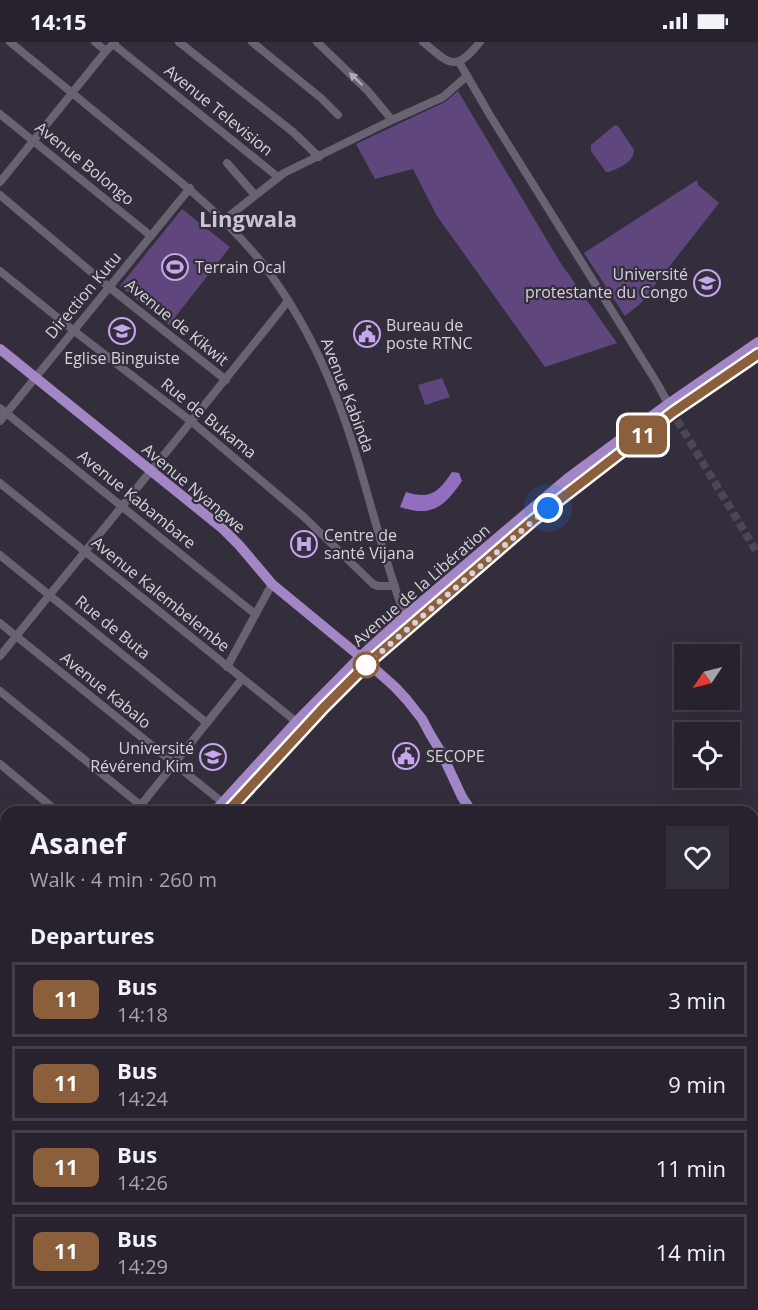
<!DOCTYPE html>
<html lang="en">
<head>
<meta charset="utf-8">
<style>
  body { margin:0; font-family:"Open Sans",sans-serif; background:#332f39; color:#f1f3f6; height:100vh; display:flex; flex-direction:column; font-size:22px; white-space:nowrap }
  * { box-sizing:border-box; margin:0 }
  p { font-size:20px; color:#a4a4aa }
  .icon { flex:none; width:33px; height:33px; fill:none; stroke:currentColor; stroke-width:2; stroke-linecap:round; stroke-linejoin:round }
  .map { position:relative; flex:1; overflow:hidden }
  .panel { position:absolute; left:0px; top:764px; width:759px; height:506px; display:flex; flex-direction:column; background:#27222d; border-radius:18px 18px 0 0; box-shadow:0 6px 24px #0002,0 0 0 2px #433f49 }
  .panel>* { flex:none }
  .badge { padding:0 12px; border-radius:9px; font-size:21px; line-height:39px }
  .needle { width:39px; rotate:235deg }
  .tools { position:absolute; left:674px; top:602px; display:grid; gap:12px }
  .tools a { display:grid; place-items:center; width:66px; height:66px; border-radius:0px; background:#27222d; box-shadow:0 6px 24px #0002,0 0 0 2px #433f49; font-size:30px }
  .you { position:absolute; width:30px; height:30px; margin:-15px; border:4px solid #fff; border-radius:50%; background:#1a73e8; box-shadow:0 0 0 9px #1a73e833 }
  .map>.badge { position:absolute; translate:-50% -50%; box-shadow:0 0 0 3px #fff }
  h2 { padding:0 30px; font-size:22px; line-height:54px }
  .round { display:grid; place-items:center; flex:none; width:63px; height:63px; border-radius:0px; background:#332f39 }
  .overview { display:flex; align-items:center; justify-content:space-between; height:102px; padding:0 30px }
  h1 { font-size:28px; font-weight:700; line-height:45px }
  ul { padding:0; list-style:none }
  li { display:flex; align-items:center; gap:18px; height:75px; margin:0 12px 9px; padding:0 18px; border:3px solid #433f49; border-radius:0px }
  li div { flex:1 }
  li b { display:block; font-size:22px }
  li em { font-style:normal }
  li .badge { min-width:66px; font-weight:700; text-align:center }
  .status { display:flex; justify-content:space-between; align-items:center; height:42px; padding:0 30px; background:#27222d; direction:ltr }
  .status svg { height:16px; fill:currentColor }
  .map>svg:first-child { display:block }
  .green { fill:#5f467d }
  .water { fill:#936dc0 }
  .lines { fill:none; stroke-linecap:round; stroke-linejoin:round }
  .minor-tunnel { stroke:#4c4754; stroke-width:8; stroke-dasharray:8 4; stroke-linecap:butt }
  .minor { stroke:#686272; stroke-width:8 }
  .major { stroke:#a286c5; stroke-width:10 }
  .oneway { fill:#b0abb6 }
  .line-casing { stroke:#fff; stroke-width:14 }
  .line { stroke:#8b5e3c; stroke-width:9 }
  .walk { stroke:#d6d2db; stroke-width:6; stroke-dasharray:0 10.8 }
  .stop-dot { fill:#fff; stroke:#8b5e3c; stroke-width:3 }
  .labels { text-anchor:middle; stroke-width:4.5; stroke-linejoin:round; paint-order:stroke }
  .street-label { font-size:16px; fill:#d6d2db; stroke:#342e3c }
  .poi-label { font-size:16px; fill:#d6d2db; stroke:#342e3c; text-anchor:start }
  .district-label { font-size:22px; font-weight:bold; fill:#ccc4d6; stroke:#342e3c }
</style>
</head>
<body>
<div class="status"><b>14:15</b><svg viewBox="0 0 49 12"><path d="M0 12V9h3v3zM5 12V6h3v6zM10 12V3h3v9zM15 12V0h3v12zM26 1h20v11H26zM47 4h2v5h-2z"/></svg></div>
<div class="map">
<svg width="758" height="1268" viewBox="0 0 758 1268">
  <rect width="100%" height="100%" fill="#342e3c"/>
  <g class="green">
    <path d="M 458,49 L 560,220 L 617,301 L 545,325 L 437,174 L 413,127 L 375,137 L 356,102 L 445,60 Z"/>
    <path d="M 615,83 L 618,84 L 634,108 C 634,120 619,126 609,130 L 606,130 L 591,109 L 591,103 Z"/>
    <path d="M 697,138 L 698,143 L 719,161 L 640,262 L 625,274 L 584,211 Z"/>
    <path d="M 182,167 L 230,205 L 169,283 L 120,244 Z"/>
    <path d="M 442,336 L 450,355 L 425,363 L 418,343 Z"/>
  </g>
  <path class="water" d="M 452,430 L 459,431 L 462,439 C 445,464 432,476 400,465 L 406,450 C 430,458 439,450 452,430 Z"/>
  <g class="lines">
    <path class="minor-tunnel" d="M 671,368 L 758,512"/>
    <g class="minor">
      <path d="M 10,0 C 51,34 92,67 133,101 C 179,138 225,175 262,221 C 289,256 311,295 328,335 C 362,413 376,498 406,577"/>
      <path d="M 95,0 L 106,9"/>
      <path d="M 179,0 L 293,90 L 319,115"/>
      <path d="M 252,0 L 321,56 L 338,73"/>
      <path d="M 317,0 L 367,48 L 392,78"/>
      <path d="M 423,0 C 450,22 455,31 480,0"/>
      <path d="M 113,2 L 278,135"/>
      <path d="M 459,20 L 491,75 L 657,341 L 670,365"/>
      <path d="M 0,72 L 151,194"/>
      <path d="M 227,121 L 255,153"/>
      <path d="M 0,140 L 106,9 L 115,0"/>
      <path d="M 0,153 L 109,245 L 226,338"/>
      <path d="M 224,178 L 284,131 L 392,78 L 443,55 L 467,34"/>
      <path d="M 0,229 L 73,288 L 192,380 L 304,475 L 373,542 L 378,544 L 395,544"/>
      <path d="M 0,366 L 255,572"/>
      <path d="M 0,379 L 190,146"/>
      <path d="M 0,441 L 299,682"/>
      <path d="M 0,513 L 207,681"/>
      <path d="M 0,581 L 222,760"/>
      <path d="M 0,614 C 96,495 194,378 288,259"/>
      <path d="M 227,625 L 272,542"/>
      <path d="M 0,649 L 149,770"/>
      <path d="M 0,722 L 58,770"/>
      <path d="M 141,763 L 242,637"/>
      <path d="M 0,791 L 6,796"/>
      <path d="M 753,838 L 758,835"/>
      <path d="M 0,858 L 6,863"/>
      <path d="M 753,887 L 758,894"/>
      <path d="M 0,930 L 6,934"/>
      <path d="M 0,1001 L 6,1006"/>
      <path d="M 753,1018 L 758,1015"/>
      <path d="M 753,1058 L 758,1065"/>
      <path d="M 753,1203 L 758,1200"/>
      <path d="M 200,1263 L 202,1268"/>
      <path d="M 752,1263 L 754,1268"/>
    </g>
    <g class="major">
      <path d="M 0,307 L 222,486 L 239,503 L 272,542 L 368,621 L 395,645 L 407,658 L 422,677 L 430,692 L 441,710 L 462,755 L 472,770"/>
      <path d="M 214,770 L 296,680 L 361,614 L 405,574 L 568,436 L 668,362 L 758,300"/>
      <path d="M 227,770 L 324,665 L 368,621 L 532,479 L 673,370 L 758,312"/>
      <path d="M 0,1043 L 6,1034"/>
      <path d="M 0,1059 L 6,1051"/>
      <path d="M 678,1263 L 680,1268"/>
    </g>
  </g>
  <defs><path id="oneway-solid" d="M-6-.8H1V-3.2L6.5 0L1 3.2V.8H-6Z" transform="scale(1.5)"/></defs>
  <use class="oneway" href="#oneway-solid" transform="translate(356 37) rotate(-136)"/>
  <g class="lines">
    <defs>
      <path id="line" d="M 227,770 L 324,665 L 368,621 L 532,479 L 673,370 L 758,312"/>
    </defs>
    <use href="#line" class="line-casing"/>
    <use href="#line" class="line"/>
    <path class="walk" d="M 366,623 L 548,466"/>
  </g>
  <defs>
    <symbol id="stadium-ring" viewBox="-11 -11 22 22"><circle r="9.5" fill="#342e3c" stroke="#c7a6f0" stroke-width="1.5"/><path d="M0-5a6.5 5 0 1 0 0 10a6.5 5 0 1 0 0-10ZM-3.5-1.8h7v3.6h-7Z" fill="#c7a6f0"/></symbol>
    <symbol id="university-ring" viewBox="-11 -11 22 22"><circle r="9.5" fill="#342e3c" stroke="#c7a6f0" stroke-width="1.5"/><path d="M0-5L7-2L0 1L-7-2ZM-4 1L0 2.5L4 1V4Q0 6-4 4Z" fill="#c7a6f0"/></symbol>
    <symbol id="school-ring" viewBox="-11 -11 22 22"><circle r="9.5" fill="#342e3c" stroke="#c7a6f0" stroke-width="1.5"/><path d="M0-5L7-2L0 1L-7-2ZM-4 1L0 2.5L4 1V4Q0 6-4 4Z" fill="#c7a6f0"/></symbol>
    <symbol id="civic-ring" viewBox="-11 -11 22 22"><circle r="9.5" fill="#342e3c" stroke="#c7a6f0" stroke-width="1.5"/><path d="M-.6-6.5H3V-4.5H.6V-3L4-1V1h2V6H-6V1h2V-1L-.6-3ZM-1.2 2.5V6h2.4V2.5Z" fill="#c7a6f0"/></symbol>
    <symbol id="hospital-ring" viewBox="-11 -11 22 22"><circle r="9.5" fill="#342e3c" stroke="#c7a6f0" stroke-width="1.5"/><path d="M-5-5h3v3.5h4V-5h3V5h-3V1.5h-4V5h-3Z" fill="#c7a6f0"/></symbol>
  </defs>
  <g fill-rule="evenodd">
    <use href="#stadium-ring" x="160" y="210" width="30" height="30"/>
    <use href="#university-ring" x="692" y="226" width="30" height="30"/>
    <use href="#school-ring" x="107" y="274" width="30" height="30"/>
    <use href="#civic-ring" x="352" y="277" width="30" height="30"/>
    <use href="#hospital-ring" x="289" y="487" width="30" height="30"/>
    <use href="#civic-ring" x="391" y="699" width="30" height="30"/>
    <use href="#university-ring" x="198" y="700" width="30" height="30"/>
  </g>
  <circle class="stop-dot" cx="366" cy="623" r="12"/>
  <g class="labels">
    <g class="street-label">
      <text transform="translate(219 68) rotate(39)" y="6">Avenue Television</text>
      <text transform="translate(85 121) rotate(39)" y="6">Avenue Bolongo</text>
      <text transform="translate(83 253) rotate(-50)" y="6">Direction Kutu</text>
      <text transform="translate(177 280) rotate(39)" y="6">Avenue de Kikwit</text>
      <text transform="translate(348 353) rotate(69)" y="6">Avenue Kabinda</text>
      <text transform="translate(209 376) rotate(39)" y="6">Rue de Bukama</text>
      <text transform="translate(194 446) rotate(40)" y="6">Avenue Nyangwe</text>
      <text transform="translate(137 457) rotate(39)" y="6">Avenue Kabambare</text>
      <text transform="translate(421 543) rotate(-41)" y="6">Avenue de la Libération</text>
      <text transform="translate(161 552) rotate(39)" y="6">Avenue Kalembelembe</text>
      <text transform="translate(113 585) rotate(39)" y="6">Rue de Buta</text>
      <text transform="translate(106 648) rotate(39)" y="6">Avenue Kabalo</text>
    </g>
    <g class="poi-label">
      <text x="195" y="231">Terrain Ocal</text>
      <text x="688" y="238" text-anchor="end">Université<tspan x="688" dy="18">protestante du Congo</tspan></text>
      <text x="386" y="289">Bureau de<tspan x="386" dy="18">poste RTNC</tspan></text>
      <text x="122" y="322" text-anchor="middle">Eglise Binguiste</text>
      <text x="324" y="499">Centre de<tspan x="324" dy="18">santé Vijana</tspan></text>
      <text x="194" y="712" text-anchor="end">Université<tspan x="194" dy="18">Révérend Kim</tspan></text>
      <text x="426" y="720">SECOPE</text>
    </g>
    <g class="district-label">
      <text x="248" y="185">Lingwala</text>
    </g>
  </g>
</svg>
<div class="tools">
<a><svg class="needle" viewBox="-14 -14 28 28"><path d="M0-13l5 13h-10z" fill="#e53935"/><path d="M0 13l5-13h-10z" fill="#a4a4aa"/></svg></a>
<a><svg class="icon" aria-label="locate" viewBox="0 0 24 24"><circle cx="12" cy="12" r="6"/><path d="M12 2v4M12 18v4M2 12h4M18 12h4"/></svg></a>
</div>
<div class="you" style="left:548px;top:466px"></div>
<b class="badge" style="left:643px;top:393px;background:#8b5e3c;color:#fff">11</b>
<section class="panel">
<div class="overview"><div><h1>Asanef</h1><p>Walk · 4 min · 260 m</p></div><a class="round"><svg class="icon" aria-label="heart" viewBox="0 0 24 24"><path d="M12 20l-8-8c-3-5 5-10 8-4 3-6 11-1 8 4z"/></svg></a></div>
<h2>Departures</h2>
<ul>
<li><span class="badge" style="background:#8b5e3c;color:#fff">11</span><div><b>Bus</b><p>14:18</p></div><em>3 min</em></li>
<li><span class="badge" style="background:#8b5e3c;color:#fff">11</span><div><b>Bus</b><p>14:24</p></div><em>9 min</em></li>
<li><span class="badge" style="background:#8b5e3c;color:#fff">11</span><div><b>Bus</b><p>14:26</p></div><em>11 min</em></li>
<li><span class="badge" style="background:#8b5e3c;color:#fff">11</span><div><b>Bus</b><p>14:29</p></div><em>14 min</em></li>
</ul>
</section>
</div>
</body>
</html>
